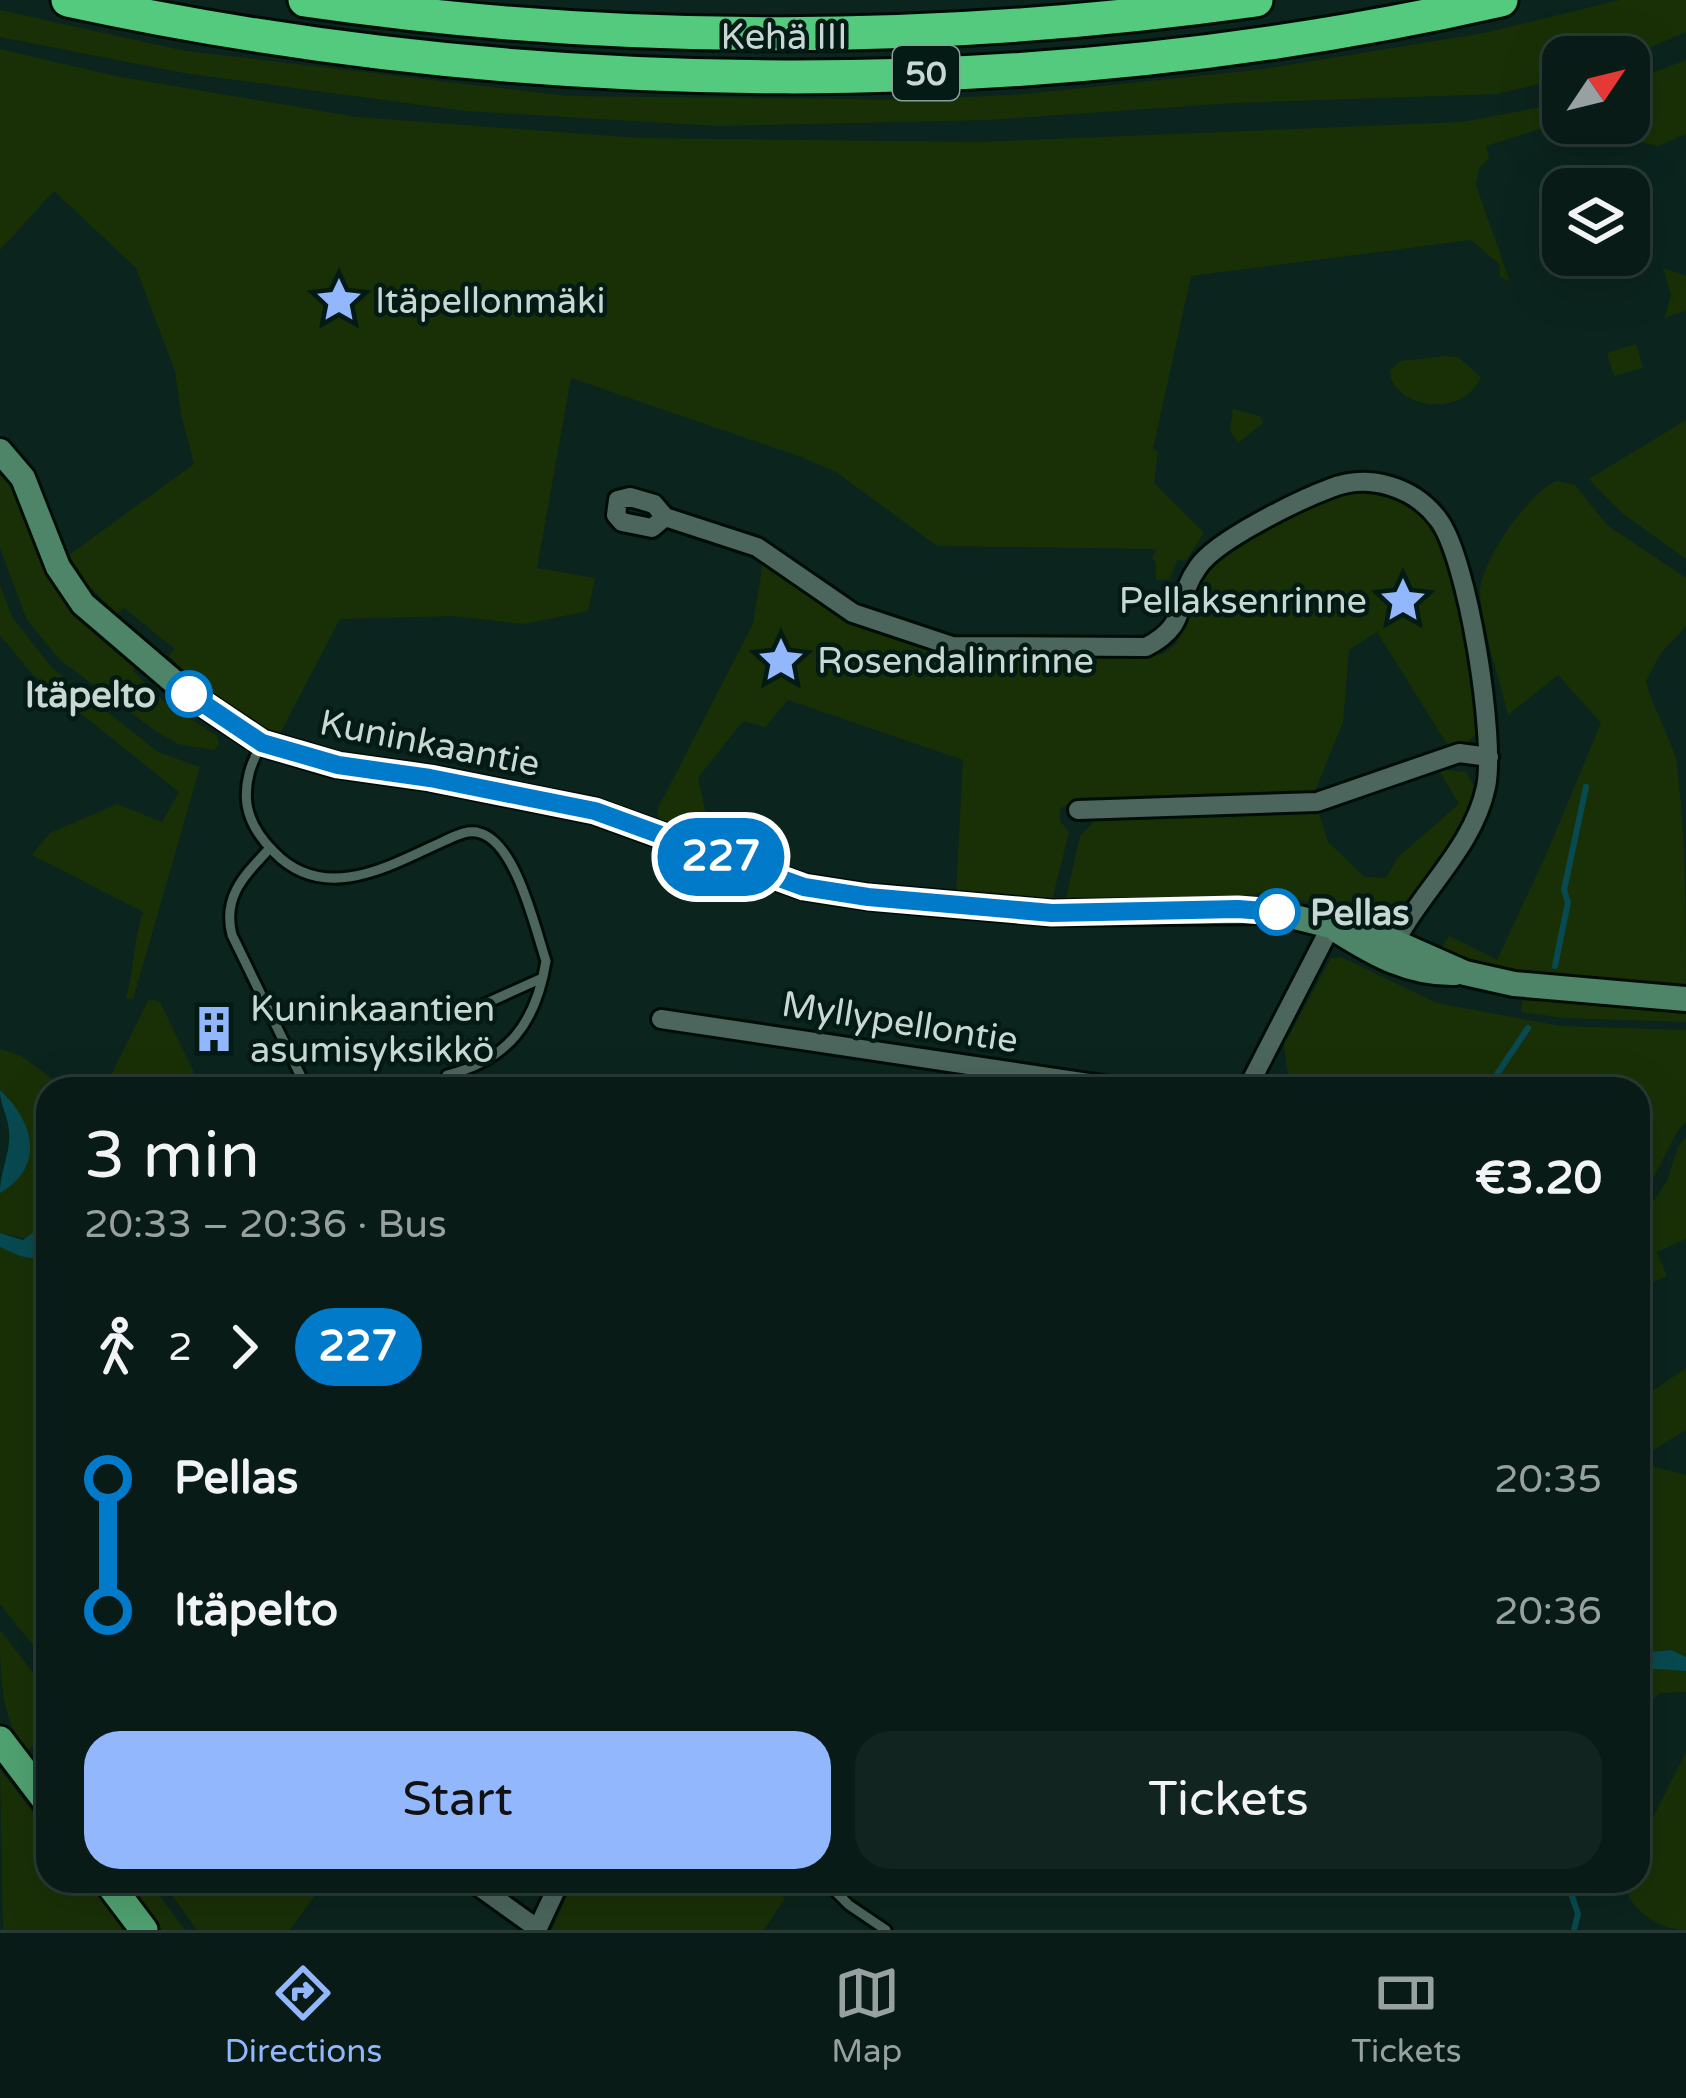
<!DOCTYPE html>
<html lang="en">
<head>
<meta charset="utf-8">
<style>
  body { margin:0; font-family:"Varela Round",sans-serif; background:#11241f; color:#f1f3f6; height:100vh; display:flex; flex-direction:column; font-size:45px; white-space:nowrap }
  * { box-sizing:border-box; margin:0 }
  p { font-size:39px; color:#98a1a1 }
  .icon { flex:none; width:66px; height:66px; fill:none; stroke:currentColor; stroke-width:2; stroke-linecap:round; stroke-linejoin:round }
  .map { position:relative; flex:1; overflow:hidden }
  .panel { position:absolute; left:36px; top:1077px; width:1614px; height:816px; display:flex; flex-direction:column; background:#081b16; border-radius:36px; box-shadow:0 12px 48px #0002,0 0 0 3px #293935 }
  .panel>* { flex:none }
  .badge { padding:0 24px; border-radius:39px; font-size:42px; line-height:78px }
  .needle { width:78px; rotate:55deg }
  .fabs { position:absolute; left:1542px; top:36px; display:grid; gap:24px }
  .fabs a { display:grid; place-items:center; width:108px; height:108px; border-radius:24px; background:#081b16; box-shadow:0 12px 48px #0002,0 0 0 3px #293935; font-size:60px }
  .map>.badge { position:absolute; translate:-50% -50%; box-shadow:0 0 0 6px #fff }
  .legs { display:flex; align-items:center; gap:18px; height:132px; padding:0 48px; font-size:39px }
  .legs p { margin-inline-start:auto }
  .overview { display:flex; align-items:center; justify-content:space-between; height:204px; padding:0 48px }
  h1 { font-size:66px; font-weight:600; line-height:90px }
  .cta { display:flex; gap:24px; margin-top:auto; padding:24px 48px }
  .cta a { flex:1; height:138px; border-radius:36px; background:#92b7fd; color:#111; font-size:48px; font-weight:600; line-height:138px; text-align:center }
  .cta a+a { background:#11241f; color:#f1f3f6 }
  ul { padding:0 48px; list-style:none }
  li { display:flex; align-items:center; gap:42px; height:132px; font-size:45px }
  li i { display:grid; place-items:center; width:18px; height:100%; margin:0 15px; background:currentColor }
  li i::after { content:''; width:30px; height:30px; margin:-15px; border:9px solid; border-radius:50%; background:#081b16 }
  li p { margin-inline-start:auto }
  li:first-child i { background:linear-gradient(#0000 50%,currentColor 0) }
  li:last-child i { background:linear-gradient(currentColor 50%,#0000 0) }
  .dock { display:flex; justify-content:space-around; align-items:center; height:168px; border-top:3px solid #293935; background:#081b16; font-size:33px; color:#98a1a1 }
  .dock a { display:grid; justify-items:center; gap:6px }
  .dock .selected { color:#92b7fd }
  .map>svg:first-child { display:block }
  .green { fill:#193007 }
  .water { fill:#084a51 }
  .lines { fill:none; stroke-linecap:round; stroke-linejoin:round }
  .stream { stroke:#084a51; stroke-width:6 }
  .lane-casing { stroke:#000d07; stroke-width:15 }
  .street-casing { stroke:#000d07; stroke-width:24 }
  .secondary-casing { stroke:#000d07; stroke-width:30 }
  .primary-casing { stroke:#000d07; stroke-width:33 }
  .highway-casing { stroke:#000d07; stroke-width:39 }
  .lane { stroke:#4c665d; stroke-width:9 }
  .street { stroke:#4c665d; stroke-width:18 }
  .secondary { stroke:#4e8467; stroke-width:24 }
  .primary { stroke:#50a271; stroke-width:27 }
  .highway { stroke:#53ca7e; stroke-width:33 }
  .line-1-casing { stroke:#fff; stroke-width:27 }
  .line-1 { stroke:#007ac9; stroke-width:18 }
  .stop-1-dot { fill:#fff; stroke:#007ac9; stroke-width:6 }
  .labels { text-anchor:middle; stroke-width:9; stroke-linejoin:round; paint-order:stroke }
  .shield { fill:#031b14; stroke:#8e9f99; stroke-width:3 }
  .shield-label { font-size:33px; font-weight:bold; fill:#c9d8d2 }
  .street-label { font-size:36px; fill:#c9d8d2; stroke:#031b14 }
  .poi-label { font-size:36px; fill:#c9d8d2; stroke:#031b14; text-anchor:start }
  .stop-label { font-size:36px; font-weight:bold; fill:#c9d8d2; stroke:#031b14; text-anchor:end }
</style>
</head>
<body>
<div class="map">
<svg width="1686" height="1930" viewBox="0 0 1686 1930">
  <rect width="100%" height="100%" fill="#0b241d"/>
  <g class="green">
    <path d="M 1620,0 L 1686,0 L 1686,32 L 1628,57 L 1563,57 L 1563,78 L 1497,94 L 1233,103 L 987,120 L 717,126 L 466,111 L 184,73 L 0,37 L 0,10 L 185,51 L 568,96 L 909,100 L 1026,94 L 1264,69 L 1484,33 Z"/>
    <path d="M 0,49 L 115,76 L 357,117 L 639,138 L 980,142 L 1462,122 L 1563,103 L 1563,123 L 1629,123 L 1629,82 L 1686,60 L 1686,134 L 1658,146 L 1559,123 L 1486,146 L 1489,158 L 1479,169 L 1476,185 L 1510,282 L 1500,276 L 1500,265 L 1471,240 L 1191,276 L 1153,449 L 1158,451 L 1154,483 L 1204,533 L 1185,562 L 1178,559 L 1169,580 L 1156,580 L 1156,563 L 1152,558 L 1156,549 L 937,546 L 836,472 L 801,457 L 571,378 L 537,568 L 595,578 L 588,611 L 524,624 L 454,616 L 340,619 L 276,741 L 203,689 L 169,656 L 175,649 L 124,608 L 117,614 L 85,582 L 69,555 L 194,464 L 181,414 L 175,371 L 136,268 L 54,191 L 0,250 Z"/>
    <path d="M 1663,268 L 1686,276 L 1686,310 L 1665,318 L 1671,294 Z"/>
    <path d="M 1636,344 L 1643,368 L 1614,376 L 1607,353 Z"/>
    <path d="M 1445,356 L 1458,357 L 1481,377 C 1462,421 1390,407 1390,370 L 1401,361 Z"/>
    <path d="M 1233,409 L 1260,416 L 1263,423 L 1238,443 L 1230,431 Z"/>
    <path d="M 1686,420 L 1686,559 L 1622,513 L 1589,479 Z"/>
    <path d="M 0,467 L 139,662 L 133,671 L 166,703 L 217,736 L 219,744 L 214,750 L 178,744 L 157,732 L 60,660 L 27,620 L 0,548 Z"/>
    <path d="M 1557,481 L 1575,485 L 1607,525 L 1686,578 L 1686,626 L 1660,654 L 1646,681 C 1653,709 1668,732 1676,759 C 1686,831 1686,917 1686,991 L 1513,974 L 1438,954 L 1449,936 L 1497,960 L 1546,855 L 1601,723 L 1558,675 L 1508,715 C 1499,676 1483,633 1480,594 C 1478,565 1529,491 1557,481 Z"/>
    <path d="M 1355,491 C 1373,492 1394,492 1410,502 C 1459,532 1472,673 1481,730 L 1467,742 L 1450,749 L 1377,632 L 1349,650 L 1343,722 L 1313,796 L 1066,805 L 1060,809 L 1060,821 L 1069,832 L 1051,904 L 956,895 L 963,760 L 788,700 L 765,727 L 743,721 L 698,778 L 705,810 L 727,830 L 722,848 L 660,822 L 657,810 L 753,624 L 763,562 L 843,619 L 952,656 L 1110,658 L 1163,654 L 1176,644 L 1200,577 L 1218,556 L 1323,501 Z"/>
    <path d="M 0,585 L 12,617 L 52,668 L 158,752 L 200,767 L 133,999 L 126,998 C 135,968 133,941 143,912 L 32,855 L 50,833 L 117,804 L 162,822 L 179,792 L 33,675 L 0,635 Z"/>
    <path d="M 1444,765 L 1446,770 L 1466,772 L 1477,791 L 1463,829 L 1402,916 L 1398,913 L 1384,921 L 1375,920 L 1270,892 L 1167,904 L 1064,907 L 1080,836 L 1097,818 L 1317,807 L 1328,842 L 1365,877 L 1386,878 L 1398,857 L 1459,804 L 1437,767 Z"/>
    <path d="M 1341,957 L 1437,1003 L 1560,1026 L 1686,1030 L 1686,1122 L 1678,1130 L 1638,1208 L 1638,1089 L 1290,1089 L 1284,1045 L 1331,958 Z"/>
    <path d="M 149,999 L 160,1002 L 202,1089 L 104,1089 Z"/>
    <path d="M 1552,999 L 1686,1007 L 1686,1022 L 1565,1018 L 1521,1012 L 1522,1001 Z"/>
    <path d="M 0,1049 L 21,1056 L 67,1089 L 48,1089 L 48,1234 L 32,1240 L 0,1233 L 0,1191 L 25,1164 L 8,1097 L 0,1090 Z"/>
    <path d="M 1686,1137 L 1686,1239 L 1657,1252 L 1667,1276 L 1648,1284 L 1638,1279 L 1638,1224 L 1667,1181 L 1678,1147 Z"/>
    <path d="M 0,1247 L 26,1258 L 48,1249 L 48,1664 L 0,1604 Z"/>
    <path d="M 1686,1368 L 1686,1430 L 1652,1451 L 1638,1452 L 1638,1401 Z"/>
    <path d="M 1638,1463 L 1686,1475 L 1686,1657 L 1671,1650 L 1638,1653 Z"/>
    <path d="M 0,1630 L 48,1692 L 48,1736 L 29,1749 C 0,1728 0,1669 0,1630 Z"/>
    <path d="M 1638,1668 L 1686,1671 L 1686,1692 L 1660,1693 L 1638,1713 Z"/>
    <path d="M 1686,1752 L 1686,1930 C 1660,1930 1626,1909 1625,1881 L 1638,1881 L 1638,1847 Z"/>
    <path d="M 0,1769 L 48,1832 L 48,1881 L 87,1881 L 126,1930 L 3,1930 Z"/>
    <path d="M 121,1881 L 149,1881 L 185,1930 L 158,1930 Z"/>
    <path d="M 162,1881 L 325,1881 L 290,1930 L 197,1930 Z"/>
    <path d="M 573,1881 L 757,1881 L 785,1898 L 764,1930 L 552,1930 Z"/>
  </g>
  <g class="water">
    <path d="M 0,1090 C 34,1122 46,1166 0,1193 C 0,1171 11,1153 9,1131 C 8,1115 0,1106 0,1090 Z"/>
    <path d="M 42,1226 L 48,1226 L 48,1252 C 30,1264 18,1255 0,1247 L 0,1233 L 23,1240 Z"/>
    <path d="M 1671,1650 L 1686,1657 L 1686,1671 L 1638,1668 L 1638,1653 Z"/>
  </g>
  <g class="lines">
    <g class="stream">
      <path d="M 1555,966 L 1568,902 L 1564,890 L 1586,787"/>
      <path d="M 1487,1089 L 1528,1028"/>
      <path d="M 1567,1881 L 1578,1914 L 1574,1930"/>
    </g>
    <defs>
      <g id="lane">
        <path d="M 262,743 C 251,763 244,782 247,805 C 250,823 262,840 274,852 C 325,905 391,865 444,841 C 455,836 468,829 480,833 C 516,843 535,928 546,961 C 536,1023 508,1060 447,1075"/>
        <path d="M 270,848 C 245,875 222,896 232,935 L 307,1089"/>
        <path d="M 460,1015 L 540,979"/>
        <path d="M 825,1881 L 849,1905 L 886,1930"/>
      </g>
      <g id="street">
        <path d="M 665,517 L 652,528 L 622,522 L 616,515 L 618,500 L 630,497 L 654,504 L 665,517 L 757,547 L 853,613 L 952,646 L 1146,647 C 1191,624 1173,602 1198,567 C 1216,540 1299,500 1331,488 C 1369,473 1414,487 1438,519 C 1468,557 1496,739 1486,787 C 1473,850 1415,896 1390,953"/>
        <path d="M 1078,810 L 1317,802 L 1459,753 L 1489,757"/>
        <path d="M 661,1019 L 1129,1089"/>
        <path d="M 1247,1089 L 1331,926"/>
        <path d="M 471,1881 L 538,1929"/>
        <path d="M 537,1930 L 560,1881"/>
      </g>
      <g id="secondary">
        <path d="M 0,451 L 23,478 L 58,567 L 83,604 L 187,693 L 262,743 L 337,765 L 430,778 L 594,811 L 804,887 L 868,897 L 1051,913 L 1270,911 L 1331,926 L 1370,931 L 1465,973 L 1514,984 L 1686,999"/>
        <path d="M 1338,931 C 1376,955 1410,974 1455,973"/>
      </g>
      <g id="primary">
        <path d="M 0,1740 L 48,1803"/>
        <path d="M 107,1881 L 144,1930"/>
      </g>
      <g id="highway">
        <path d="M 68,0 C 531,100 1038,105 1501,0"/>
        <path d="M 305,0 C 619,46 942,44 1256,0"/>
      </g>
    </defs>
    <use href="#lane" class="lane-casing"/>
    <use href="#street" class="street-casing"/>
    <use href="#secondary" class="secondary-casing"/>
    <use href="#primary" class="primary-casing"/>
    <use href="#highway" class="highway-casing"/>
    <use href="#lane" class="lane"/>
    <use href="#street" class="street"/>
    <use href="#secondary" class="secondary"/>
    <use href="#primary" class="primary"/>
    <use href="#highway" class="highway"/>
  </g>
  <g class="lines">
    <defs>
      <path id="line-1" d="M 189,694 L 262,743 L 338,765 L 430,778 L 595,811 L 804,887 L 868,897 L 1052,913 L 1238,909 L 1277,912"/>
    </defs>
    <use href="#line-1" class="line-1-casing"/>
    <use href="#line-1" class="line-1"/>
  </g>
  <defs>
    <symbol id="sight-bare" viewBox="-9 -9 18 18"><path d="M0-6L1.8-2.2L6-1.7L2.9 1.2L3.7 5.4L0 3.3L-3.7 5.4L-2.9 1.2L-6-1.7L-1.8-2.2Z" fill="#92b7fd" stroke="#031b14" stroke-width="2.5" paint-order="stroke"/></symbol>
    <symbol id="building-bare" viewBox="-9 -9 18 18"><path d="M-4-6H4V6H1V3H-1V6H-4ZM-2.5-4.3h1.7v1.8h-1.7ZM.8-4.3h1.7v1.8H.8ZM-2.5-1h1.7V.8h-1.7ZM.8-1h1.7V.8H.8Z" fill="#92b7fd" stroke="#031b14" stroke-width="2.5" paint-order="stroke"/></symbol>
  </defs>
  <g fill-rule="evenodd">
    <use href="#sight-bare" x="306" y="267" width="66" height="66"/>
    <use href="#sight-bare" x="1370" y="567" width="66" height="66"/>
    <use href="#sight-bare" x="748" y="627" width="66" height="66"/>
    <use href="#building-bare" x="181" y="996" width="66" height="66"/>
  </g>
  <g class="stop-1-dot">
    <circle cx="189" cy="694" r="21"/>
    <circle cx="1277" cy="912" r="21"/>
  </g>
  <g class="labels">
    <rect class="shield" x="893" y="46" width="66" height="54" rx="9"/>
    <g class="shield-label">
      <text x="926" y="85">50</text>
    </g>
    <g class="street-label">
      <text x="784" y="49">Kehä III</text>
      <text transform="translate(430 742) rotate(11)" y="13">Kuninkaantie</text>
      <text transform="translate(900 1021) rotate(9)" y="13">Myllypellontie</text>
    </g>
    <g class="poi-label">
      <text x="375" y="313">Itäpellonmäki</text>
      <text x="1367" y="613" text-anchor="end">Pellaksenrinne</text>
      <text x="817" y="673">Rosendalinrinne</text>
      <text x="250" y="1021">Kuninkaantien<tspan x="250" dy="41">asumisyksikkö</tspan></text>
    </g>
    <g class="stop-label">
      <text x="156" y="707">Itäpelto</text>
      <text x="1310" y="925" text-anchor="start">Pellas</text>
    </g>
  </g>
</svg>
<div class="fabs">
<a><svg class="needle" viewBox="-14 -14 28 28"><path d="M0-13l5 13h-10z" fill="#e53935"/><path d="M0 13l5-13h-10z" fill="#98a1a1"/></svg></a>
<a><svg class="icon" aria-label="layers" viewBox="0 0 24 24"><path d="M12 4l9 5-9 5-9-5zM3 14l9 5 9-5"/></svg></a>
</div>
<b class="badge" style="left:721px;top:857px;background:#007ac9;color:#fff">227</b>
<section class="panel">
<div class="overview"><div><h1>3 min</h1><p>20:33 – 20:36 · Bus</p></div><b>€3.20</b></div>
<div class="legs"><svg class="icon" aria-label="walk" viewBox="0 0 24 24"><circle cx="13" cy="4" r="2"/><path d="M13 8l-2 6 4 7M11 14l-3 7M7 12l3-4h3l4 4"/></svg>2<svg class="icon" aria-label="forward" viewBox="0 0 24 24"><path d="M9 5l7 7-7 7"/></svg><b class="badge" style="background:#007ac9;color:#fff">227</b></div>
<ul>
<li><i style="color:#007ac9"></i><b>Pellas</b><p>20:35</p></li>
<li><i style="color:#007ac9"></i><b>Itäpelto</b><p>20:36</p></li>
</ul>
<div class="cta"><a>Start</a><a>Tickets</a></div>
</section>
</div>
<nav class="dock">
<a class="selected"><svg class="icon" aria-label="directions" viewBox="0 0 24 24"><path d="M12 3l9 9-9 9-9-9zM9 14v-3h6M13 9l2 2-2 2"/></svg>Directions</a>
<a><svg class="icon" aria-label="map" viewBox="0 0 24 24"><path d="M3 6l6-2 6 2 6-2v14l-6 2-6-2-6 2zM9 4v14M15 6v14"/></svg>Map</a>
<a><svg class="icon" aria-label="tickets" viewBox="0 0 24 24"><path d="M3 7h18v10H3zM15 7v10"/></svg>Tickets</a>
</nav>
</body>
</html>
